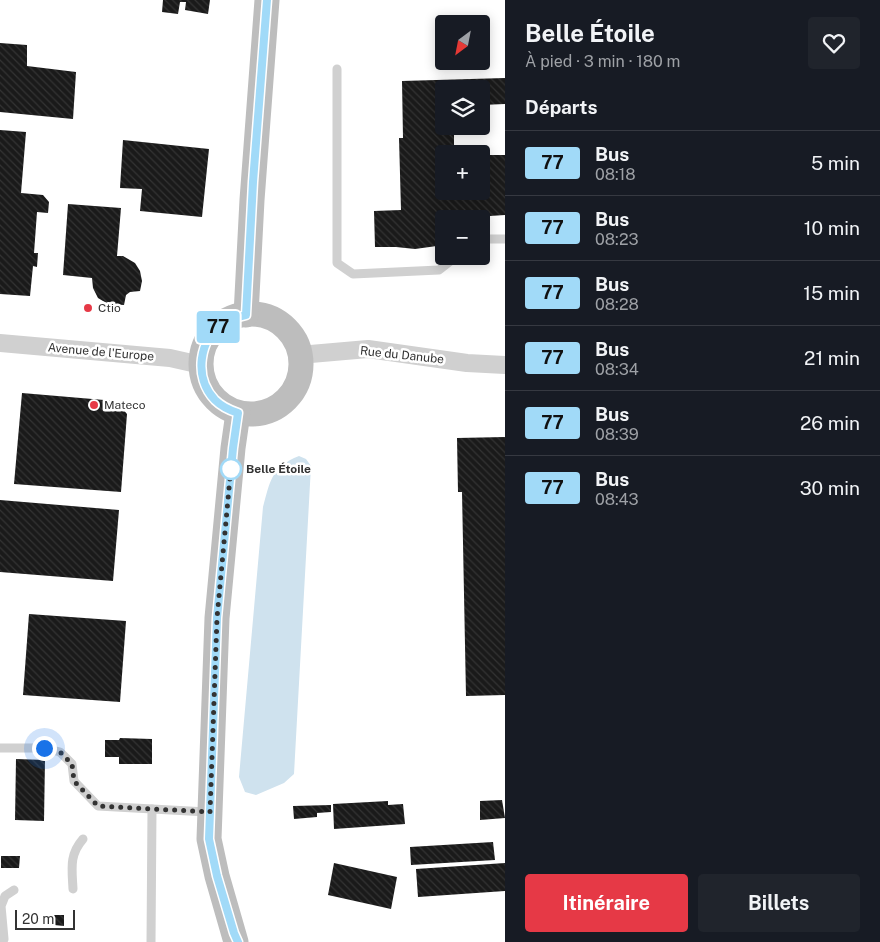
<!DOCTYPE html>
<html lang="fr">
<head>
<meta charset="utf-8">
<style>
  body { margin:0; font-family:"Public Sans",sans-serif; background:#20242c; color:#f1f3f6; height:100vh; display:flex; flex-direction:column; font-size:19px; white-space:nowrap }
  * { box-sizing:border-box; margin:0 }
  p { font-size:16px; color:#9ea1a6 }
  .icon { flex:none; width:28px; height:28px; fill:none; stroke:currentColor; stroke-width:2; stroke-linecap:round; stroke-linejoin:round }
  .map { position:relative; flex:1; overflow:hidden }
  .drawer { display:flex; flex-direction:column; background:#171b24; width:375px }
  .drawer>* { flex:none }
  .badge { padding:0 10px; border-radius:4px; font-size:18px; line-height:32px }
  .needle { width:32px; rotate:212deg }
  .controls { position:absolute; left:435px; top:15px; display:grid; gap:10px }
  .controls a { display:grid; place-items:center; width:55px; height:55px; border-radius:5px; background:#171b24; box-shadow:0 2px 12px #0003; font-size:25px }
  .scale { position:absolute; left:15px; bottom:12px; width:60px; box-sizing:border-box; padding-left:5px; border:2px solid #333; border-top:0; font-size:14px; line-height:18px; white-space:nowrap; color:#333; -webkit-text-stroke:4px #fff; paint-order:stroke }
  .you { position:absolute; width:25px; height:25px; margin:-12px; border:4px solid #fff; border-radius:50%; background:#1a73e8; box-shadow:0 0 0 8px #1a73e833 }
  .map>.badge { position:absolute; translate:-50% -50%; box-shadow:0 0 0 2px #fff }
  h2 { padding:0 20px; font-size:19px; line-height:45px }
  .round { display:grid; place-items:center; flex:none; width:52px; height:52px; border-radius:5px; background:#20242c }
  .summary { display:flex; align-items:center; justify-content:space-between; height:85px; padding:0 20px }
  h1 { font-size:24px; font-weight:700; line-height:38px }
  .action { display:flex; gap:10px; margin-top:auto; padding:10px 20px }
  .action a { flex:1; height:58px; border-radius:5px; background:#e63946; color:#fff; font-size:20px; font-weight:700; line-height:58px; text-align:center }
  .action a+a { background:#20242c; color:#f1f3f6 }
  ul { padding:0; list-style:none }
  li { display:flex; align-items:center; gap:15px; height:65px; padding:0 20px; border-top:1px solid #363941 }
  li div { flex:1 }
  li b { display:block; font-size:19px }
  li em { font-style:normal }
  li .badge { min-width:55px; font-weight:700; text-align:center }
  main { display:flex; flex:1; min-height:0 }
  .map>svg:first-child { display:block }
  .water { fill:#cfe2ee }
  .building { fill:url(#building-back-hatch) }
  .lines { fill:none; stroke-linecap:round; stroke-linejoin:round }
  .lane { stroke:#d0d0d0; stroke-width:9 }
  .street { stroke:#d0d0d0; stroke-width:18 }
  .secondary { stroke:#bdbdbd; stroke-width:25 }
  .line-casing { stroke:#fff; stroke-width:11 }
  .line { stroke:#a1daf8; stroke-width:8 }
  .walk { stroke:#333; stroke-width:5; stroke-dasharray:0 9 }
  .poi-dot { fill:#e63946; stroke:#fff; stroke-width:2 }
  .stop-dot { fill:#fff; stroke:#a1daf8; stroke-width:2.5 }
  .labels { text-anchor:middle; stroke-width:5; stroke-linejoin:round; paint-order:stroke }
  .poi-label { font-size:12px; fill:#333; stroke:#fff; text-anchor:start }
  .street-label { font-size:12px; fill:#333; stroke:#fff }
  .stop-label { font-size:12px; font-weight:bold; fill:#333; stroke:#fff; text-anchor:start }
</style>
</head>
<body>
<main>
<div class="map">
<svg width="505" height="942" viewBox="0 0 505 942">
  <defs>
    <pattern id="building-back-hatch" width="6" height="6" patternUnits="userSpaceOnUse" patternTransform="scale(1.25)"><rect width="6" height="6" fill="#1a1a1a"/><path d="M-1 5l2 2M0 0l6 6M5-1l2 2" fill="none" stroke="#333"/></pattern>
  </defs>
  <rect width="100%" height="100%" fill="#fff"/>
  <path class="water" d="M 299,456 L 306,459 L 311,466 L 294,774 L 284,783 L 256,795 L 245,792 L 239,777 L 263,507 C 270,482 271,467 299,456 Z"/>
  <g class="building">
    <path d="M 163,0 L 210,0 L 208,14 L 185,10 L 186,2 L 180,2 L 178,14 L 162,12 Z"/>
    <path d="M 0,43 L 27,45 L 27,66 L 76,72 L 73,119 L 0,112 Z"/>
    <path d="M 505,78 L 505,104 L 481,105 L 481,89 L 444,89 L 444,126 L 454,126 L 454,154 L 444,154 L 444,191 L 481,191 L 481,155 L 505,155 L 505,215 L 444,219 L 444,245 L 415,249 L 396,247 L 375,247 L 374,211 L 401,210 L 399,138 L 403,138 L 402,81 Z"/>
    <path d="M 0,130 L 26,132 L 21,193 L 43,195 L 49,202 L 48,213 L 37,212 L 34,253 L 38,253 L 37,267 L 33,266 L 30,296 L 0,294 Z"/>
    <path d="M 123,140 L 209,149 L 202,217 L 140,211 L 142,189 L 120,188 Z"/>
    <path d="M 68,204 L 121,208 L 117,256 L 123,256 L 135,263 L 140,271 L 142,281 L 140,291 L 130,292 L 126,295 L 124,305 L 108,304 L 98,298 L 93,288 L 92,278 L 63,275 Z"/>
    <path d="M 22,393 L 116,401 L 127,414 L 121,492 L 14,484 Z"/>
    <path d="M 505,437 L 505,695 L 466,696 L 462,492 L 458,492 L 457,438 Z"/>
    <path d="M 0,500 L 119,510 L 113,581 L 0,572 Z"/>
    <path d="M 29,614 L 126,621 L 120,702 L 23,695 Z"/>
    <path d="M 120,738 L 152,739 L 152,764 L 119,764 L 119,757 L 105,757 L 105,740 L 119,740 Z"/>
    <path d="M 16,759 L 45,760 L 44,821 L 15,820 Z"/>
    <path d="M 502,800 L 505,818 L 480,820 L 480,801 Z"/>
    <path d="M 388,801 L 388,805 L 403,804 L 405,824 L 334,829 L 333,804 Z"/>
    <path d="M 331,805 L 331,812 L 317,813 L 317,817 L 294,819 L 293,806 Z"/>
    <path d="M 493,842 L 495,860 L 411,865 L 410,847 Z"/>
    <path d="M 1,856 L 20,856 L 19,868 L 1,868 Z"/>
    <path d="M 334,863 L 397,877 L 391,909 L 328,895 Z"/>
    <path d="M 505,863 L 505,891 L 418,897 L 416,869 Z"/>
    <path d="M 54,915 L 64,915 L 64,926 L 54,925 Z"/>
  </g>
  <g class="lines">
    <g class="lane">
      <path d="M 337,69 L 337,263 L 353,274 L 439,270 L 457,256"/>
      <path d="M 481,239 L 505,239"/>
      <path d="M 0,748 L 44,748 L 60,752 L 72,764 L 74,781 L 98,806 L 207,812"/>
      <path d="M 73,889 C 72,869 69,855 83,839"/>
      <path d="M 0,940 L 4,939 L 1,906 L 5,896 L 14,890"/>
      <path d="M 151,942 L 152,809"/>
    </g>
    <g class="street">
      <path d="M 0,343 L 170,358 L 201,365"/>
      <path d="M 299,355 L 368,349 L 467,363 L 505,365"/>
    </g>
    <g class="secondary">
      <circle cx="251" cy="364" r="50"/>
      <path d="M 246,315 L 252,200 L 267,0"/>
      <path d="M 236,942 L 217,876 L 209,839 L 217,618 L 233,448 L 238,413"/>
    </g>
  </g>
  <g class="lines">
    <defs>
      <path id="line" d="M 238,942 L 234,933 L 217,876 L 209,839 L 217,618 L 233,448 L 238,413 C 229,410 221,406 215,400 C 193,377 199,339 224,322 C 230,318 239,317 246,315 L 253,182 L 267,0"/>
    </defs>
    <use href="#line" class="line-casing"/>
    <use href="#line" class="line"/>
    <path class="walk" d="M 44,748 L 60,752 L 72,764 L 74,781 L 98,806 L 210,812 L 217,618 L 231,467 L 231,469"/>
  </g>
  <g class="poi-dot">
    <circle cx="88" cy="308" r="5"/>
    <circle cx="94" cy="405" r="5"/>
  </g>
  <circle class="stop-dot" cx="231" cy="469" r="10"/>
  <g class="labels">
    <g class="poi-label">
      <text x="98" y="312">Ctio</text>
      <text x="104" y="409">Mateco</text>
    </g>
    <g class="street-label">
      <text transform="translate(101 352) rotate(5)" y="4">Avenue de l'Europe</text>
      <text transform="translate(402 355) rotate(6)" y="4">Rue du Danube</text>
    </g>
    <g class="stop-label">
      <text x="246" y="473">Belle Étoile</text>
    </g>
  </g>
</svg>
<div class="controls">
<a><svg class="needle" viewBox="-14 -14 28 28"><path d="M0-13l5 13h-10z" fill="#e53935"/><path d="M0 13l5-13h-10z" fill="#9ea1a6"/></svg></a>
<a><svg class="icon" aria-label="layers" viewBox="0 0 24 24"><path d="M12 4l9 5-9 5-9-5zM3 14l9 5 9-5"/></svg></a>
<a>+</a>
<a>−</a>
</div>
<div class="scale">20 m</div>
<div class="you" style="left:44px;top:748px"></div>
<b class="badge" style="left:218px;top:327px;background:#a1daf8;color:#111">77</b>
</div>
<section class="drawer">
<div class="summary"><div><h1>Belle Étoile</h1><p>À pied · 3 min · 180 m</p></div><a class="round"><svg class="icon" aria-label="heart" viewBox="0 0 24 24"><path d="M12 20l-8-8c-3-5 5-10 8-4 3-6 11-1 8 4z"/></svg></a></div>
<h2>Départs</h2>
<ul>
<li><span class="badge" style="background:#a1daf8;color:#111">77</span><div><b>Bus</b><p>08:18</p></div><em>5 min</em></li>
<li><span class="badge" style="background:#a1daf8;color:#111">77</span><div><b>Bus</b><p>08:23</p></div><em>10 min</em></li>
<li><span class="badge" style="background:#a1daf8;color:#111">77</span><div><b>Bus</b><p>08:28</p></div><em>15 min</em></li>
<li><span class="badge" style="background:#a1daf8;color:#111">77</span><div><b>Bus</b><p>08:34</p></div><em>21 min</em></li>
<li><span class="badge" style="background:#a1daf8;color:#111">77</span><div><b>Bus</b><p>08:39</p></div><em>26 min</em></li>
<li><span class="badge" style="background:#a1daf8;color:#111">77</span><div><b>Bus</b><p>08:43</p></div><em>30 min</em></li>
</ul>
<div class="action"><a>Itinéraire</a><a>Billets</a></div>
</section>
</main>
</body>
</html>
